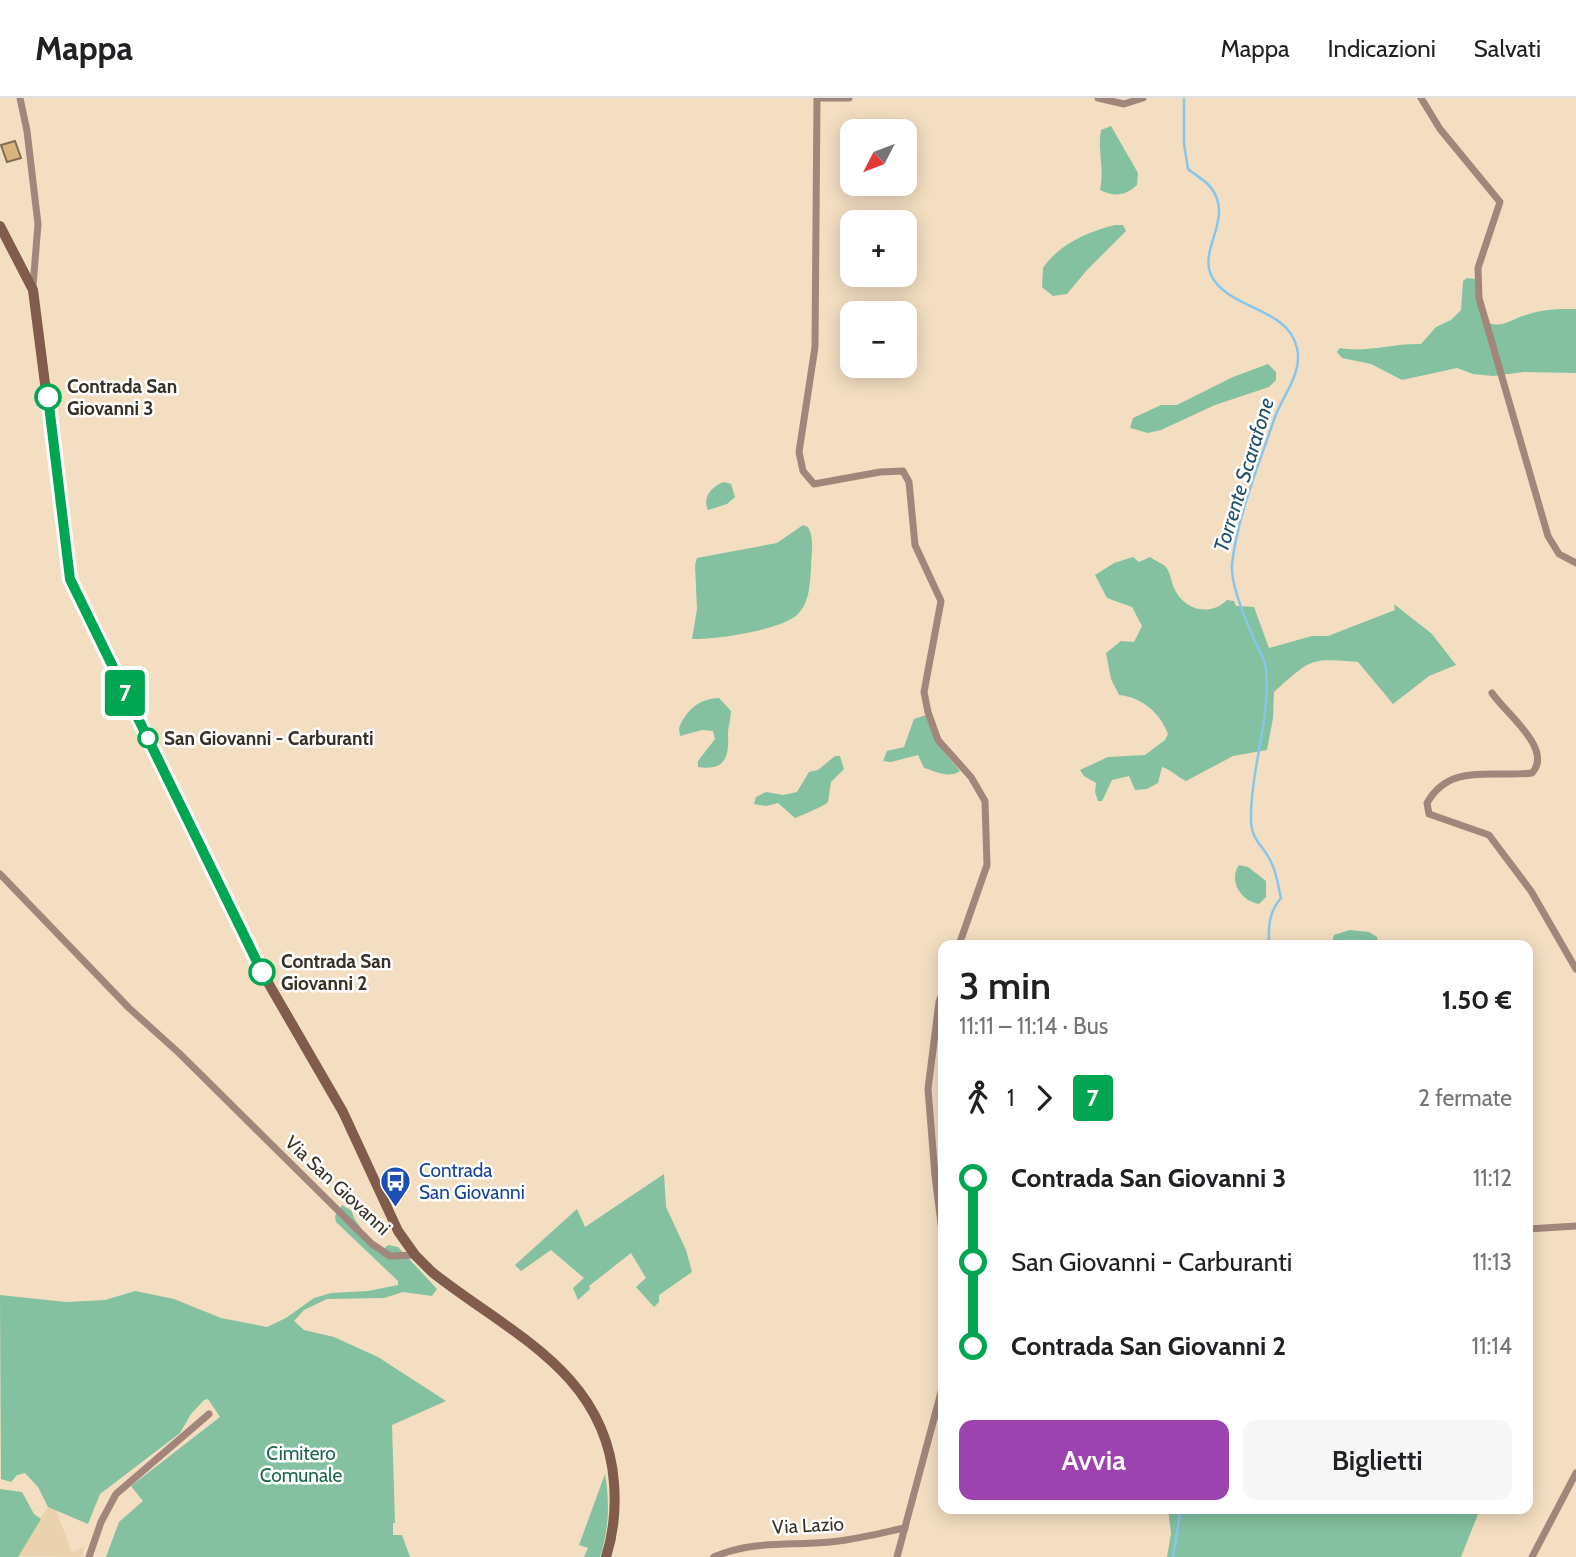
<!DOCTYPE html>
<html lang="it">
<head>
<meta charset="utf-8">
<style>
  body { margin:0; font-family:Cabin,sans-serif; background:#f6f6f6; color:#202124; height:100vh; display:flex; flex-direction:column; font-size:26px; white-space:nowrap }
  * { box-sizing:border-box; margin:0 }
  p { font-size:23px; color:#757577 }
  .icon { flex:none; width:38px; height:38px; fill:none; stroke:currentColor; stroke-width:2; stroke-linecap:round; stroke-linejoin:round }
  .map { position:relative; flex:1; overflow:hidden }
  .panel { position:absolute; left:938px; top:842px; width:595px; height:574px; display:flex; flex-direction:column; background:#fff; border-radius:14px; box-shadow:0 4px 18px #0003 }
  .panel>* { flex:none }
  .badge { padding:0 14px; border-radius:5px; font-size:24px; line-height:46px }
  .needle { width:46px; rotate:228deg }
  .tools { position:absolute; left:840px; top:21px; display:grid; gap:14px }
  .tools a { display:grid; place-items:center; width:77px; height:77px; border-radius:14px; background:#fff; box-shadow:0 4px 18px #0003; font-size:35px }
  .map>.badge { position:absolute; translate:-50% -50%; box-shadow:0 0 0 4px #fff }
  .legs { display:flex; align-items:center; gap:10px; height:77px; padding:0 21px; font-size:23px }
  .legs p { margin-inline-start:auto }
  .summary { display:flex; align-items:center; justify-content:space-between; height:119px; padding:0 21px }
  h1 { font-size:38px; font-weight:600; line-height:52px }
  .action { display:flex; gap:14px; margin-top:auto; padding:14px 21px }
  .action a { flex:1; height:80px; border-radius:14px; background:#9c43af; color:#fff; font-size:28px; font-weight:600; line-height:80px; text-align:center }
  .action a+a { background:#f6f6f6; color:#202124 }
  ul { padding:0 21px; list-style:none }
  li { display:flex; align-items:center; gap:24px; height:84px; font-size:26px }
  li i { display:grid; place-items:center; width:10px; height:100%; margin:0 9px; background:currentColor }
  li i::after { content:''; width:18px; height:18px; margin:-9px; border:5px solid; border-radius:50%; background:#fff }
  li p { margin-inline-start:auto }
  li:first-child i { background:linear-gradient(#0000 50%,currentColor 0) }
  li:last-child i { background:linear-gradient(currentColor 50%,#0000 0) }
  header { display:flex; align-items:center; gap:42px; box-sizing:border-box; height:98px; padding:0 35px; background:#fff; border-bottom:2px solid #e0e0e0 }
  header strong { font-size:33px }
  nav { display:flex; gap:38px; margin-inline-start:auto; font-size:24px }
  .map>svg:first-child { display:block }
  .built { fill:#ebd2ae }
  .green { fill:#83c1a1 }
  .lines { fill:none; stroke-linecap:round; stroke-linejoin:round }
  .stream { stroke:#87c6ec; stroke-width:2.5 }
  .building { fill:#dab47d; stroke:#806d53; stroke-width:2 }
  .minor { stroke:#a2867b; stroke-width:7 }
  .secondary { stroke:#815b4b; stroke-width:10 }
  .line-1-casing { stroke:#fff; stroke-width:16 }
  .line-1 { stroke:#00a651; stroke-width:10 }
  .stop-1-dot { fill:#fff; stroke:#00a651; stroke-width:3.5 }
  .labels { text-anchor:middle; stroke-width:5; stroke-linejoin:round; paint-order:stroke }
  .stop-label { font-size:19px; font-weight:bold; fill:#383024; stroke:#fff; text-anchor:start }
  .transit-label { font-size:19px; fill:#164399; stroke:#fff; text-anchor:start }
  .street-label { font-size:19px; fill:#383024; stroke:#fff }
  .park-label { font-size:19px; fill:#186747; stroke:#fff }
  .water-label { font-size:21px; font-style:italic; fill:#1f506a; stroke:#fff }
</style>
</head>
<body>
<header>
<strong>Mappa</strong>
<nav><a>Mappa</a><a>Indicazioni</a><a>Salvati</a></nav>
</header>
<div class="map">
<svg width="1576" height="1459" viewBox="0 0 1576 1459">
  <rect width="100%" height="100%" fill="#f3dec1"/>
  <path class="built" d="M 48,1409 L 56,1412 L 72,1455 L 84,1448 L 82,1459 L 17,1458 Z"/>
  <g class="green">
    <path d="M 1111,28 L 1138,75 L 1137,87 C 1125,98 1114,99 1100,92 C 1105,71 1097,53 1101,32 Z"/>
    <path d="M 1115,127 L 1123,127 L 1126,133 L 1087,172 L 1067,196 L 1053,198 L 1042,189 L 1043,170 C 1058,147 1089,133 1115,127 Z"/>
    <path d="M 1467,180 L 1476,181 L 1489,225 C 1504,230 1511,221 1526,217 C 1543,211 1559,211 1576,211 L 1576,275 L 1524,274 L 1493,278 L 1473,276 L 1457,270 L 1402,282 L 1371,266 L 1342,260 L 1337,254 L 1340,250 C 1366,255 1394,245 1421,246 L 1436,229 L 1451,222 L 1461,212 L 1463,183 Z"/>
    <path d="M 1268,266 L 1276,274 L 1276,282 L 1269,289 L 1215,307 L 1161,332 L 1148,335 L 1130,330 L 1133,320 L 1161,307 L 1177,307 L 1233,279 Z"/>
    <path d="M 724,384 L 731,386 L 735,399 L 727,406 L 708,412 C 702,399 712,388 724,384 Z"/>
    <path d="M 803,427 L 808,429 C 815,441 811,457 811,471 C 810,487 809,506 797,517 C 780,532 715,542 692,541 L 697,511 L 695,467 L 697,460 L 777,445 Z"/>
    <path d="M 1133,459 L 1139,464 L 1150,459 C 1154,462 1161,465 1165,468 C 1171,474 1171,486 1176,494 C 1187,513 1211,518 1227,502 L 1234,503 L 1236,508 L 1254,509 L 1269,550 L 1312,538 L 1328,538 L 1395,512 L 1394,506 L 1432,536 L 1456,567 L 1429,578 L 1393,606 L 1358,564 C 1309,560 1311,561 1274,594 L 1273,620 L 1267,652 L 1233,658 L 1186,683 C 1177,679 1172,672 1162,669 L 1158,685 L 1147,691 L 1135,692 L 1129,678 L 1112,682 L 1102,703 L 1098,703 L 1095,694 L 1096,685 L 1084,678 L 1080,672 L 1108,659 L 1145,657 L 1165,642 L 1168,636 C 1160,615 1142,599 1119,597 L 1111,581 L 1106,555 L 1121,543 L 1134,544 L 1142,528 L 1132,509 L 1107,500 L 1095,477 L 1114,465 Z"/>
    <path d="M 719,600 L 731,613 C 731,621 728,628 728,635 C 729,659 726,673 698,669 L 698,663 L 715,641 L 713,633 L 702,632 L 680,638 L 679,630 C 687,611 699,601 719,600 Z"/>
    <path d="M 926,617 L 937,645 L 960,673 C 949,681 935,673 924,670 L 918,657 L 891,664 L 883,663 L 887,653 L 904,649 L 914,621 Z"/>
    <path d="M 835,658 L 840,658 L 844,671 L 831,684 L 828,704 C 823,709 802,717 795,720 L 778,705 L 766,708 L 754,706 L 756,699 L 766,694 L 783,697 L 797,694 L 809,674 L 818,672 Z"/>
    <path d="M 1239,767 L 1248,769 L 1266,783 L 1266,799 L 1259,806 C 1241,803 1228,783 1239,767 Z"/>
    <path d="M 1350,832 L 1369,834 L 1377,839 L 1378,844 L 1375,847 L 1331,847 L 1334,837 Z"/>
    <path d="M 664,1076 L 666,1109 L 686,1152 L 692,1174 L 659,1197 L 659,1204 L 654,1209 L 636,1189 L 646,1180 L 631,1155 L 589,1188 L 590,1191 L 578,1202 L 573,1190 L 584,1180 L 551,1152 L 521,1173 L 515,1167 L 577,1111 L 585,1129 Z"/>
    <path d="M 342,1107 L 352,1113 C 355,1127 364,1128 367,1145 L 379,1155 L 388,1147 L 398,1149 L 437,1191 L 432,1198 L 403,1194 L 384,1200 L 327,1201 L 304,1212 L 294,1223 L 304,1232 L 334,1239 L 378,1259 L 446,1303 L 392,1327 L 395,1425 L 393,1425 L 393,1437 L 402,1437 L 410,1459 L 106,1459 L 119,1424 L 143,1403 L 131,1388 L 220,1319 L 208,1301 L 204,1302 L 191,1316 L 180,1335 L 100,1396 L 88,1426 L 48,1409 L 38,1389 L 25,1375 L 17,1377 L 11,1384 L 1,1381 L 0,1197 L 66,1204 L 105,1202 L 135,1193 L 174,1201 L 221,1220 L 267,1229 L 286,1220 L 314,1200 L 331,1195 L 368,1193 L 398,1187 L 398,1183 L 336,1124 L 335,1118 Z"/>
    <path d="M 605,1376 C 610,1405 609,1431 600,1459 L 584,1459 L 588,1450 L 579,1447 Z"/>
    <path d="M 0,1391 L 22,1394 L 34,1416 L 41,1421 L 18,1459 L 0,1459 Z"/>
    <path d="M 1168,1411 L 1168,1410 L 1480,1411 L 1461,1459 L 1167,1459 L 1171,1435 Z"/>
  </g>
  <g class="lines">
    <g class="stream">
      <path d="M 1184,0 L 1184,46 L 1188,71 C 1195,77 1207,83 1212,91 C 1233,121 1199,151 1211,177 C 1228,212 1287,208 1297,250 C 1303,275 1283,297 1275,319 C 1259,366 1238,416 1232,466 C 1230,486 1246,523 1254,541 C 1258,550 1265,561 1266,571 C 1271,620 1251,669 1251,718 C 1250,743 1263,746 1271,764 C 1277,775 1278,788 1281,800 C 1269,814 1268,829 1269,847"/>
      <path d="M 1173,1459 L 1181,1410"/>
    </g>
  </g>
  <path class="building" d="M 15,43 L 21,60 L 7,64 L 1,47 Z"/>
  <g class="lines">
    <g class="minor">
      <path d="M 20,0 L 27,33 L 38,126 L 33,188"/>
      <path d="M 817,0 L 815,249 L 799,354 L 803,373 L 814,386 L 880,374 L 903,373 L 909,384 L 915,447 L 941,503 L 924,594 L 928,614 L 938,642 L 971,679 L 985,703 L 987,767 L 959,847"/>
      <path d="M 820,0 L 849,0"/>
      <path d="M 1098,0 L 1124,6 L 1143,0"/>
      <path d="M 1421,0 L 1440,31 L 1500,104 L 1478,170 L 1479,200 L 1548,438 L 1559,456 L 1576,465"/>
      <path d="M 1492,595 C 1505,615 1554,651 1532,675 C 1493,680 1450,664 1427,705 L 1429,716 L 1489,737 L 1531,793 L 1576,871"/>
      <path d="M 0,776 L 129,910 L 179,955 L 372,1146 L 390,1158 L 415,1157"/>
      <path d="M 943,892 L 939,904 L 928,991 L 935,1078 L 943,1141"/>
      <path d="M 1528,1131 L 1576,1128"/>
      <path d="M 89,1459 L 101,1424 L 116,1396 L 209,1316"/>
      <path d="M 714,1459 C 752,1442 790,1448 830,1444 C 855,1442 880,1435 905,1430"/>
      <path d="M 897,1459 L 943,1287"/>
      <path d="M 1532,1459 L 1576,1375"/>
    </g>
    <path class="secondary" d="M 0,128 L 33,192 L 70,481 L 86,519 L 201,745 L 248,850 L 343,1014 L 398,1133 L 415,1157 L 432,1174 C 509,1235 606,1274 614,1385 C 616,1411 614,1434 606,1459"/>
  </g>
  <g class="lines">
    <defs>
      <path id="line-1" d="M 48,299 L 70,481 L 262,874"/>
    </defs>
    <use href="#line-1" class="line-1-casing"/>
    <use href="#line-1" class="line-1"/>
  </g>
  <defs>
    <symbol id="bus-pin" viewBox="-11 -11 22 30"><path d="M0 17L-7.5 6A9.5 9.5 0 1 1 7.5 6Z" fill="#1a4fb4" stroke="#fff"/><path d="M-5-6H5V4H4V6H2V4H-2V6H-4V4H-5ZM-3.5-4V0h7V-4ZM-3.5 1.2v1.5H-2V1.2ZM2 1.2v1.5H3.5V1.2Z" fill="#fff"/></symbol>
  </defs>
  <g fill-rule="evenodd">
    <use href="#bus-pin" x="378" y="1066" width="35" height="47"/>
  </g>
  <g class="stop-1-dot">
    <circle cx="48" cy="299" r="12"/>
    <circle cx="148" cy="640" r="9"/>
    <circle cx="262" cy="874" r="12"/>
  </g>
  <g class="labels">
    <g class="stop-label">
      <text x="67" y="295">Contrada San<tspan x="67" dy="22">Giovanni 3</tspan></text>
      <text x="164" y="647">San Giovanni - Carburanti</text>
      <text x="281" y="870">Contrada San<tspan x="281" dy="22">Giovanni 2</tspan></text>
    </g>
    <g class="transit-label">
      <text x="419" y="1079">Contrada<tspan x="419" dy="22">San Giovanni</tspan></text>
    </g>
    <g class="street-label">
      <text transform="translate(338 1087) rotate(43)" y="7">Via San Giovanni</text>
      <text transform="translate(808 1427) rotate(-3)" y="7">Via Lazio</text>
    </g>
    <g class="park-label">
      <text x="301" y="1362">Cimitero<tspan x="301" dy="22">Comunale</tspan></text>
    </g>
    <g class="water-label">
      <text transform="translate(1244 377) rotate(-73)" y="7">Torrente Scarafone</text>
    </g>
  </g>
</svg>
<div class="tools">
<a><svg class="needle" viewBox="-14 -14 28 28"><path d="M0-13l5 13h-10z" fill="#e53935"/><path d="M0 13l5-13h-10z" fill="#757577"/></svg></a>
<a>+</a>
<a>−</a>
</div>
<b class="badge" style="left:125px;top:595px;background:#00a651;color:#fff">7</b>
<section class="panel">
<div class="summary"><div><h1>3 min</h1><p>11:11 – 11:14 · Bus</p></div><b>1.50 €</b></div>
<div class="legs"><svg class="icon" aria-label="walk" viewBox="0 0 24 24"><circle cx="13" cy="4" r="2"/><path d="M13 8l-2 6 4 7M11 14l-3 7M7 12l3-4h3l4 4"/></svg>1<svg class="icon" aria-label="forward" viewBox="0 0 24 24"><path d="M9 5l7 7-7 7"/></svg><b class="badge" style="background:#00a651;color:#fff">7</b><p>2 fermate</p></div>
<ul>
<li><i style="color:#00a651"></i><b>Contrada San Giovanni 3</b><p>11:12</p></li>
<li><i style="color:#00a651"></i><span>San Giovanni - Carburanti</span><p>11:13</p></li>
<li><i style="color:#00a651"></i><b>Contrada San Giovanni 2</b><p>11:14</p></li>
</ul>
<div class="action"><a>Avvia</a><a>Biglietti</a></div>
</section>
</div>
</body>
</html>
